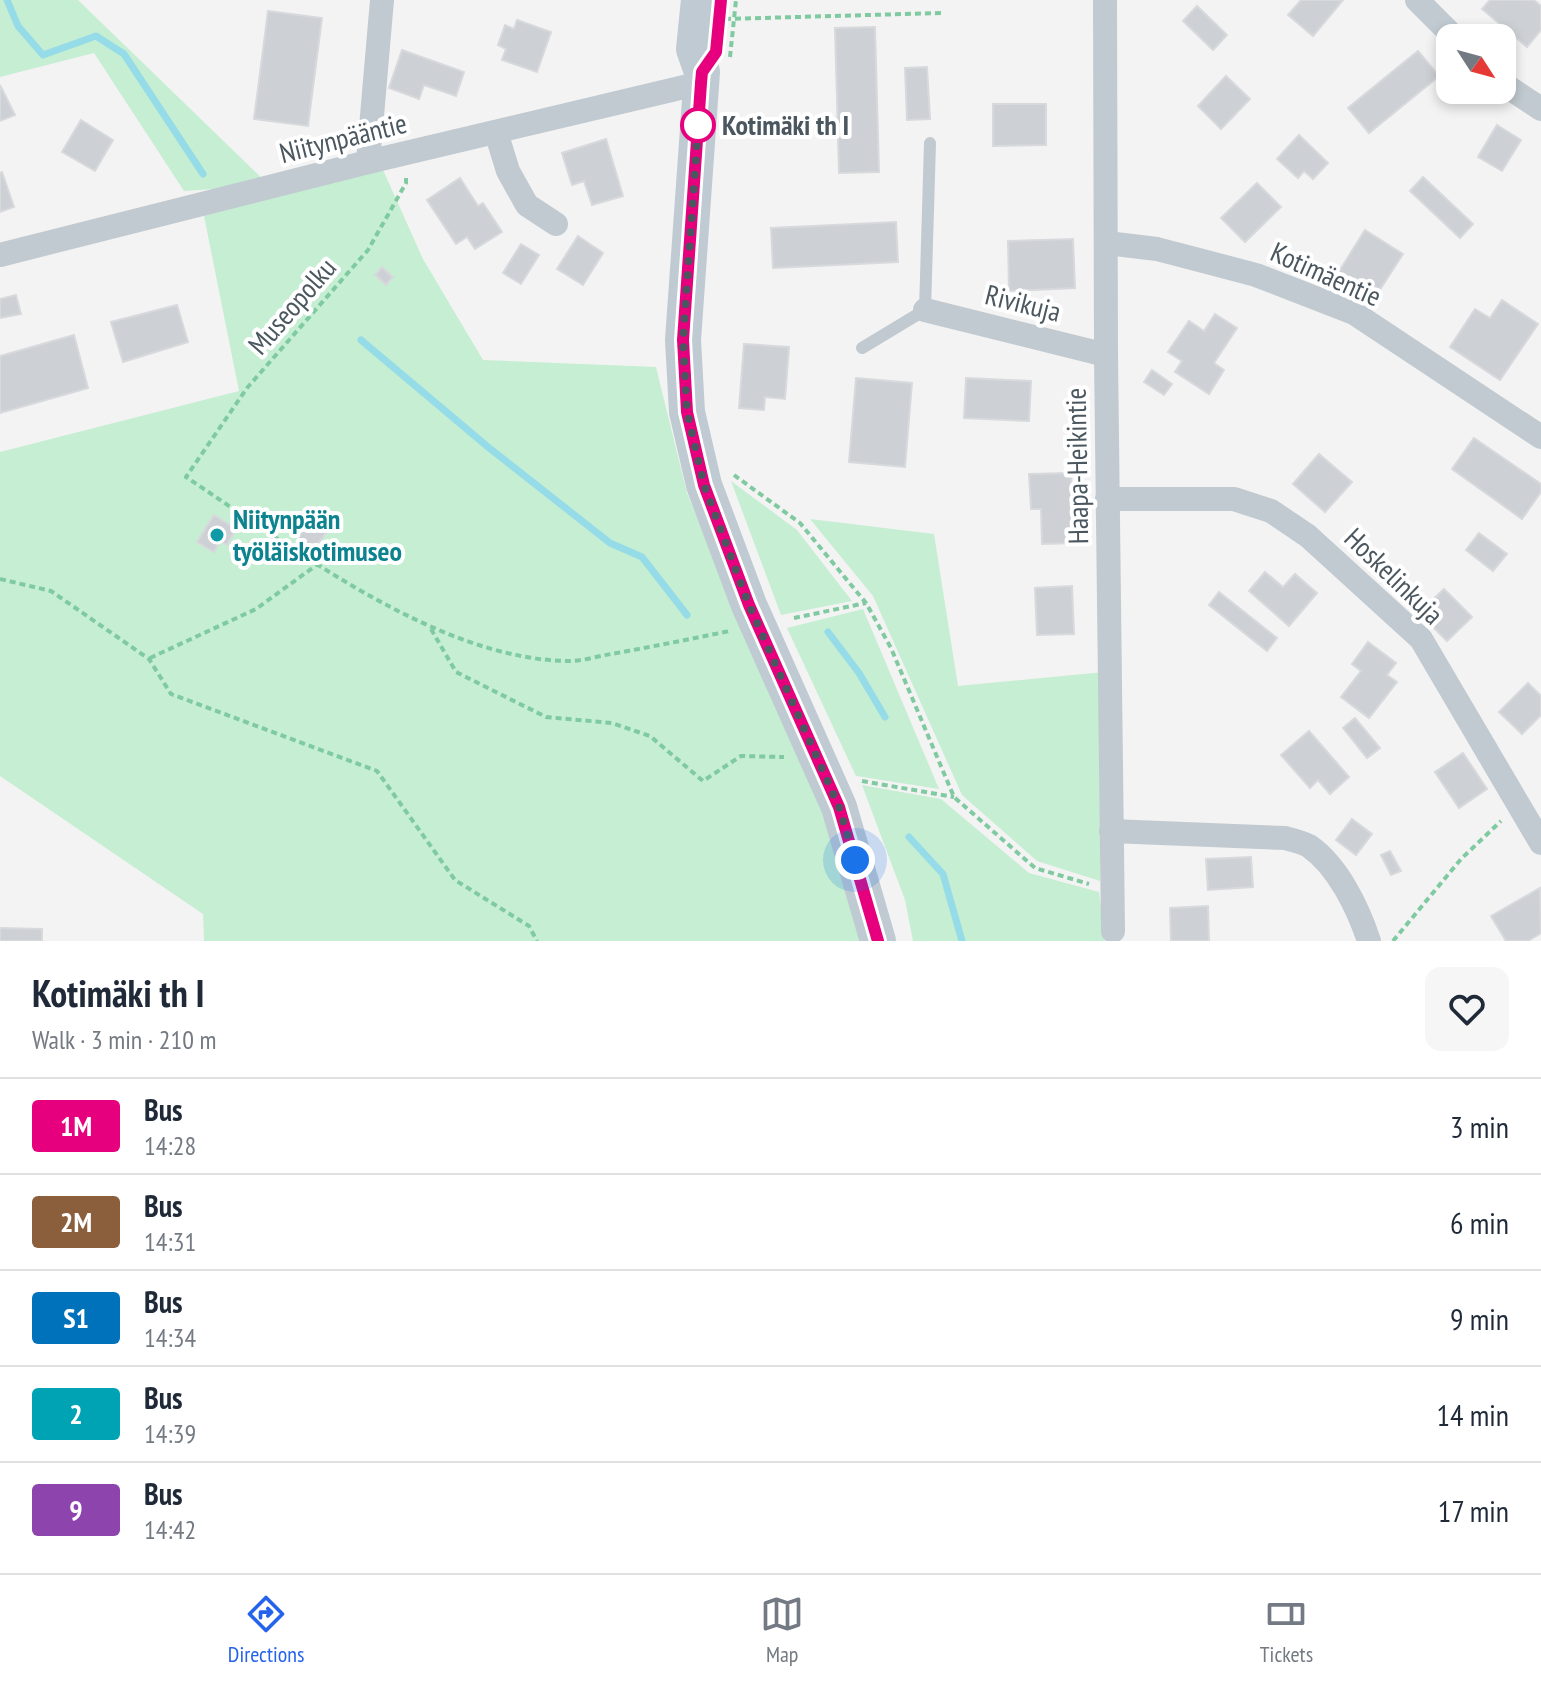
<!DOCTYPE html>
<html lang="en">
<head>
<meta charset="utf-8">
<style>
  body { margin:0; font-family:"PT Sans Narrow",sans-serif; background:#f6f6f7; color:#1f2937; height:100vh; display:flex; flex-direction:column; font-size:30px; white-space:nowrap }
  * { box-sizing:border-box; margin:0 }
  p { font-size:26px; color:#747a83 }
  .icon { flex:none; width:44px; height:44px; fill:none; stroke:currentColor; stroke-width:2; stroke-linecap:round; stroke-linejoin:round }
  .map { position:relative; height:941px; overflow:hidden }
  .drawer { display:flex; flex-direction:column; background:#fff; flex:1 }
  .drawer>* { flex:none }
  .badge { padding:0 16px; border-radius:6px; font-size:28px; line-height:52px }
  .needle { width:52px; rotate:126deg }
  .buttons { position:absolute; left:1436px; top:24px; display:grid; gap:16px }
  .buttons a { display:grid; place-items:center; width:80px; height:80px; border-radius:16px; background:#fff; box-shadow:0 4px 12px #0003; font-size:40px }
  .you { position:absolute; width:40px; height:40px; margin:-20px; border:6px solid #fff; border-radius:50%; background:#1a73e8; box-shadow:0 0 0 12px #1a73e833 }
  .map>.badge { position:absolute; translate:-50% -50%; box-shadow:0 0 0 4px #fff }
  .round { display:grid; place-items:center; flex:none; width:84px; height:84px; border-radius:16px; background:#f6f6f7 }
  .summary { display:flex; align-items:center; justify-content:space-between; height:136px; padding:0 32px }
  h1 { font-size:38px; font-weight:600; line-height:60px }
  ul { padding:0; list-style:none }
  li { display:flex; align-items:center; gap:24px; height:96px; padding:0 32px; border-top:2px solid #e0e1e3 }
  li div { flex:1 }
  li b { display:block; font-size:30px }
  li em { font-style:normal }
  li .badge { min-width:88px; font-weight:700; text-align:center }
  .tabs { display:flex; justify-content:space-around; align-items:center; height:112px; border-top:2px solid #e0e1e3; background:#fff; font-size:22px; color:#747a83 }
  .tabs a { display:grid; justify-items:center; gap:4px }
  .tabs .selected { color:#2563eb }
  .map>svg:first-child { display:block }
  .green { fill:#c5eed2 }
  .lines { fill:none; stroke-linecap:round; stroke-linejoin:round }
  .stream { stroke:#95dce8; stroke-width:7 }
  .building { fill:#cdd0d4; stroke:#d7d9dd; stroke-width:2 }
  .path { stroke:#7fcaa0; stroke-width:4; stroke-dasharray:6 4; stroke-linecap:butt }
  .lane { stroke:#c1cad0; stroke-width:12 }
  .street { stroke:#c1cad0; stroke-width:24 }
  .secondary { stroke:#c0cad2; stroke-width:36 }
  .line-casing { stroke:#fff; stroke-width:18 }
  .line { stroke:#e6007e; stroke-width:12 }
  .walk { stroke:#4b575f; stroke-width:8; stroke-dasharray:0 14.4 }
  .stop-dot { fill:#fff; stroke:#e6007e; stroke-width:4 }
  .culture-dot { fill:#0f9aa8; stroke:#fff; stroke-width:3 }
  .labels { text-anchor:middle; stroke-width:8; stroke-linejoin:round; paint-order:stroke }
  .stop-label { font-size:28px; font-weight:bold; fill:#4b575f; stroke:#fff; text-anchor:start }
  .street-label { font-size:28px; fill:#4b575f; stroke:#fff }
  .culture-label { font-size:28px; font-weight:bold; fill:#0d838f; stroke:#fff; text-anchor:start }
</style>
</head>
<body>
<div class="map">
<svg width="1541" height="941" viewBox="0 0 1541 941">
  <rect width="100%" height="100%" fill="#f4f3f3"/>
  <g class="green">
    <path d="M 0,0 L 78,0 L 269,185 L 184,191 L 94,53 L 0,77 Z"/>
    <path d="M 379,161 L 423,259 L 483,360 L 656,367 L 687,493 L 824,813 L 862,941 L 204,941 L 203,914 L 0,776 L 0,452 L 239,391 L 202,206 Z"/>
    <path d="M 731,481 L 797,530 L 852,601 L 781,615 Z"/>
    <path d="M 810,519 L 934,534 L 958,686 L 1104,672 L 1100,881 L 1037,861 L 962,795 L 873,596 Z"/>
    <path d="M 863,609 L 939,789 L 856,776 L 787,628 Z"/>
    <path d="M 862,785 L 941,799 L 1029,873 L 1099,892 L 1105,941 L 913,941 L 905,900 Z"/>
  </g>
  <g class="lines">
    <g class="stream">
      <path d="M 7,0 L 18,26 L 43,55 L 96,36 L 124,54 L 203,174"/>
      <path d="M 361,340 L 488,447 L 610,543 L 642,557 L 687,615"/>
      <path d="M 828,632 L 859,673 L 885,717"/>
      <path d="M 909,837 L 943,874 L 962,941"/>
    </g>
  </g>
  <g class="building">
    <path d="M 1301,0 L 1343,0 L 1313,36 L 1288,15 Z"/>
    <path d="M 1490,0 L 1534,0 L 1541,6 L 1541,30 L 1527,47 L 1482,9 Z"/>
    <path d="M 1197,6 L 1227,35 L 1213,50 L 1183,21 Z"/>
    <path d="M 268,11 L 322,18 L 308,126 L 254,119 Z"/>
    <path d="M 517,20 L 551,32 L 537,72 L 502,60 L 506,49 L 498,45 L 505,25 L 514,29 Z"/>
    <path d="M 875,27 L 879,172 L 839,173 L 835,28 Z"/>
    <path d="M 402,50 L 464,72 L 456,96 L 424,85 L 419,99 L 389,88 Z"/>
    <path d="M 1418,51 L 1439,76 L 1369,133 L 1348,108 Z"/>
    <path d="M 927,67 L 930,119 L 907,120 L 905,68 Z"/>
    <path d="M 1226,76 L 1250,99 L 1221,129 L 1198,106 Z"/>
    <path d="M 0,85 L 15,115 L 0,121 Z"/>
    <path d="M 993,104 L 1046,104 L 1046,145 L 993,146 Z"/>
    <path d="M 81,120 L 113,140 L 95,171 L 62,152 Z"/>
    <path d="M 1497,125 L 1521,140 L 1502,171 L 1478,157 Z"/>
    <path d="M 1299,135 L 1328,163 L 1313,179 L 1304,171 L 1298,178 L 1277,159 Z"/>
    <path d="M 606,139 L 623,196 L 592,205 L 584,181 L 572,185 L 562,153 Z"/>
    <path d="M 2,172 L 14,207 L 0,212 L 0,173 Z"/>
    <path d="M 1423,177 L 1473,224 L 1460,238 L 1410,191 Z"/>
    <path d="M 460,178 L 478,206 L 483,203 L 502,232 L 475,249 L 467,237 L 456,244 L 427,200 Z"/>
    <path d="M 1257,183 L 1281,207 L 1245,242 L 1221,218 Z"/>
    <path d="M 896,222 L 898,262 L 773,268 L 771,228 Z"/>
    <path d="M 1365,230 L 1403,254 L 1370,305 L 1333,281 Z"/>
    <path d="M 578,236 L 603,253 L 583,285 L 557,269 Z"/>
    <path d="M 1073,239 L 1075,288 L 1009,291 L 1008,241 Z"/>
    <path d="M 521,244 L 539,255 L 521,284 L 503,273 Z"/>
    <path d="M 382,267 L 393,277 L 386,285 L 375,275 Z"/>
    <path d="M 16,295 L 21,314 L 0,318 L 0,299 Z"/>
    <path d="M 1502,300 L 1538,324 L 1500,380 L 1450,347 L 1475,309 L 1490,318 Z"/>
    <path d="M 177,305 L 188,342 L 123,362 L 111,322 Z"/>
    <path d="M 1215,314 L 1237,328 L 1214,363 L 1224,370 L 1209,394 L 1175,372 L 1182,361 L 1168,352 L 1189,321 L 1204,331 Z"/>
    <path d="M 74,335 L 88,388 L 0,413 L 0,356 Z"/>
    <path d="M 744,344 L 789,347 L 785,399 L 765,397 L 764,410 L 739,408 Z"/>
    <path d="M 1152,370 L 1172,384 L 1164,395 L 1144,382 Z"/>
    <path d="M 856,378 L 912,383 L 905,467 L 849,462 Z"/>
    <path d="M 966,378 L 1031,381 L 1029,421 L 964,418 Z"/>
    <path d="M 1474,438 L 1541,484 L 1541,492 L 1522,519 L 1452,469 Z"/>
    <path d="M 1319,454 L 1352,482 L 1325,512 L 1293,484 Z"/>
    <path d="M 1071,473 L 1074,543 L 1042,544 L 1041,509 L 1031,509 L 1029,474 Z"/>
    <path d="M 214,515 L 236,529 L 227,545 L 220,541 L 214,552 L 197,542 Z"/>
    <path d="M 307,519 L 326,533 L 314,549 L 295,536 Z"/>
    <path d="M 1479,533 L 1507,554 L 1493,571 L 1466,550 Z"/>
    <path d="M 1265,572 L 1283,587 L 1295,574 L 1317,593 L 1289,626 L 1249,591 Z"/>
    <path d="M 1072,586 L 1074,634 L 1037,635 L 1035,588 Z"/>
    <path d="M 1444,589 L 1472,617 L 1447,641 L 1419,613 Z"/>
    <path d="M 1219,592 L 1277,638 L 1267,651 L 1209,605 Z"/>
    <path d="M 1368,642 L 1396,663 L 1387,675 L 1397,682 L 1369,718 L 1341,697 L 1361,671 L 1352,664 Z"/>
    <path d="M 1528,683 L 1541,696 L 1541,715 L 1522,734 L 1499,712 Z"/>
    <path d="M 1355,718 L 1380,748 L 1367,758 L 1343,728 Z"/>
    <path d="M 1309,731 L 1349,777 L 1330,794 L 1318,780 L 1310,788 L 1281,755 Z"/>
    <path d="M 1463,753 L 1487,789 L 1459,808 L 1435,772 Z"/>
    <path d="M 1352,819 L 1372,834 L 1356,855 L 1336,840 Z"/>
    <path d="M 1390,851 L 1401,871 L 1391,875 L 1381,855 Z"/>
    <path d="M 1251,857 L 1253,887 L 1208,890 L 1206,859 Z"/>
    <path d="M 1540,888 L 1541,933 L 1528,941 L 1506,941 L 1491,916 Z"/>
    <path d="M 1208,906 L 1209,941 L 1171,941 L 1170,908 Z"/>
    <path d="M 0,928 L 42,929 L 42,941 L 0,941 Z"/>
  </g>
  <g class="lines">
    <g class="path">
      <path d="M 725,19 L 941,13"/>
      <path d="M 730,57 L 736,0"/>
      <path d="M 406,178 L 406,183 L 368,250 L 247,388 L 186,477 C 292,547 438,660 569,661 C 583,661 598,656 611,654 C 651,647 690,639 730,631"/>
      <path d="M 734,475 L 800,523 L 866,603 L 891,648 L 954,797 L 1035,868 L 1089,884"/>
      <path d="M 0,579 L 51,591 L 149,659 L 171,694 L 377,771 L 455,880 L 529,926 L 537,941"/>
      <path d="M 794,618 L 866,603"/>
      <path d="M 431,629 L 456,672 L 546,717 L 612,723 L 650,736 L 703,781 L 741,756 L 784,757"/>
      <path d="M 150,658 L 256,609 L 318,564"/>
      <path d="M 862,781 L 954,797"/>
      <path d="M 1393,941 L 1461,859 L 1501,821"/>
    </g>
    <path class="lane" d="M 862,348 L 925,310 L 930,143"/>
    <g class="street">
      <path d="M 1105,0 L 1106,355 L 1113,931"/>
      <path d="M 1417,0 L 1455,38"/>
      <path d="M 1502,83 L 1541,109"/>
      <path d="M 496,132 L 508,171 L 527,205 L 556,224"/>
      <path d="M 368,162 L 382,0"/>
      <path d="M 1107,243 L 1157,249 L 1256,275 L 1354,313 L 1541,437"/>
      <path d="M 0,255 L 368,162 L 701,83"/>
      <path d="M 925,310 L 1106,355"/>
      <path d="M 1107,499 L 1234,499 L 1271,511 L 1308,536 L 1421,639 L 1541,843"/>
      <path d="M 1111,831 L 1285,838 C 1293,840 1302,842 1309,846 C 1338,866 1358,908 1369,941"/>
    </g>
    <path class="secondary" d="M 699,0 L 694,49 L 702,72 L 683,340 L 687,412 L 704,485 L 749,605 L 839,807 L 878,941"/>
  </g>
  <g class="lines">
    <defs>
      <path id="line" d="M 721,0 L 716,52 L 702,72 L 701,83 L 683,340 L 687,412 L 704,485 L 749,605 L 839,807 L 878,941"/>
    </defs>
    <use href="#line" class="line-casing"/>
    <use href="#line" class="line"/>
    <path class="walk" d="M 698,125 L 699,114 L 683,340 L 687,412 L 704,485 L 749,605 L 839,807 L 855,860"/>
  </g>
  <circle class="stop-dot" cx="698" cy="125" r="16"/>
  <circle class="culture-dot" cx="217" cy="535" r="8"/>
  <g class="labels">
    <g class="stop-label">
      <text x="722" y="135">Kotimäki th I</text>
    </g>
    <g class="street-label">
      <text transform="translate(343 138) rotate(-14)" y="10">Niitynpääntie</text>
      <text transform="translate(1326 274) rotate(24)" y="10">Kotimäentie</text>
      <text transform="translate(1023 303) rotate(14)" y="10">Rivikuja</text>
      <text transform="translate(292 306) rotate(-49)" y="10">Museopolku</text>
      <text transform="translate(1077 466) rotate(-91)" y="10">Haapa-Heikintie</text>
      <text transform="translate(1394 576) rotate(44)" y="10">Hoskelinkuja</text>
    </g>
    <g class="culture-label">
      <text x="233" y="529">Niitynpään<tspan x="233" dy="32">työläiskotimuseo</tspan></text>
    </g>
  </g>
</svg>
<div class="buttons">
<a><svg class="needle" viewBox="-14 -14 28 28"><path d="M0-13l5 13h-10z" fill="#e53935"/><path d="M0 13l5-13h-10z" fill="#747a83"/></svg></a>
</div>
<div class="you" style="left:855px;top:860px"></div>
</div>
<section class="drawer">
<div class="summary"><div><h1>Kotimäki th I</h1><p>Walk · 3 min · 210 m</p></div><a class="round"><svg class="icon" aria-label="heart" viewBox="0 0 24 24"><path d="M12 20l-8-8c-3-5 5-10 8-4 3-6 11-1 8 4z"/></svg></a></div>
<ul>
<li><span class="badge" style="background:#e6007e;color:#fff">1M</span><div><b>Bus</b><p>14:28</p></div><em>3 min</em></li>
<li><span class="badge" style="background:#8b5e3c;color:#fff">2M</span><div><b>Bus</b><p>14:31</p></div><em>6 min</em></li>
<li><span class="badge" style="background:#0072bc;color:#fff">S1</span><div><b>Bus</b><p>14:34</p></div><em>9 min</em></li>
<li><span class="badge" style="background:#00a3b4;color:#fff">2</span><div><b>Bus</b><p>14:39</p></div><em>14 min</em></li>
<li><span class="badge" style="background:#8e44ad;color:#fff">9</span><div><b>Bus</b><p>14:42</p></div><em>17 min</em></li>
</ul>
</section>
<nav class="tabs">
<a class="selected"><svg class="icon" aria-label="directions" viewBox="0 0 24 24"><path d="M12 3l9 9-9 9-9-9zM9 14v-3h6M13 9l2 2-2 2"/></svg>Directions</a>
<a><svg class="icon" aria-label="map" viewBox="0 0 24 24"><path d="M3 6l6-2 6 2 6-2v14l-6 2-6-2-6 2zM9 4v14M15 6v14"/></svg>Map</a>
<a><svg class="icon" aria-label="tickets" viewBox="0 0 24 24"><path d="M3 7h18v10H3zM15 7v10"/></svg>Tickets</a>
</nav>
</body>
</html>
